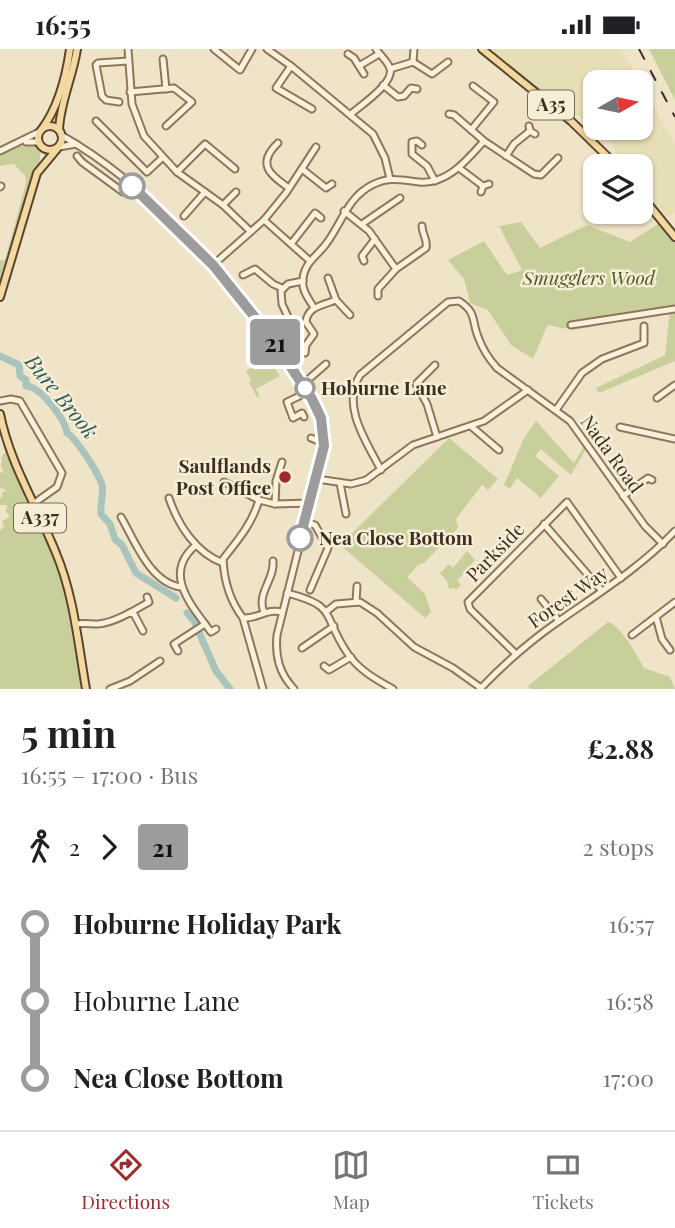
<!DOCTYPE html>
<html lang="en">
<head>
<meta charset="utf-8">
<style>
  body { margin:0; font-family:"Playfair Display",serif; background:#f2f2f2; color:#202124; height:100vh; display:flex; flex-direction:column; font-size:26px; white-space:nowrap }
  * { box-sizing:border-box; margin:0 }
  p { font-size:23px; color:#757577 }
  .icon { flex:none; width:38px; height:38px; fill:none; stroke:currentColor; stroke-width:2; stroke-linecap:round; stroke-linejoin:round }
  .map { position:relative; height:640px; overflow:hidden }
  .drawer { display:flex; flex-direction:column; background:#fff; flex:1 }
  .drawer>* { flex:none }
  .badge { padding:0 14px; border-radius:5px; font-size:24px; line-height:46px }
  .needle { width:46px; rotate:81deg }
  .tools { position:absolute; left:583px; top:21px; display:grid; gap:14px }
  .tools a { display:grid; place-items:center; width:70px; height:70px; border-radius:14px; background:#fff; box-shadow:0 2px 5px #0004; font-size:35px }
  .map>.badge { position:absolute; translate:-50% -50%; box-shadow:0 0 0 4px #fff }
  .legs { display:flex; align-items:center; gap:10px; height:77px; padding:0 21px; font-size:23px }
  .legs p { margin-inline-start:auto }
  .overview { display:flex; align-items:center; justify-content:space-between; height:119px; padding:0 21px }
  h1 { font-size:38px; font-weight:700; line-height:52px }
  ul { padding:0 21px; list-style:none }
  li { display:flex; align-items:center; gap:24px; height:77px; font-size:26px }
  li i { display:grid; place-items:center; width:10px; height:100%; margin:0 9px; background:currentColor }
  li i::after { content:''; width:18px; height:18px; margin:-9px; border:5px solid; border-radius:50%; background:#fff }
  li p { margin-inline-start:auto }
  li:first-child i { background:linear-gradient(#0000 50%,currentColor 0) }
  li:last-child i { background:linear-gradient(currentColor 50%,#0000 0) }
  .status { display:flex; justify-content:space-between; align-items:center; height:49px; padding:0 35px; background:#fff; direction:ltr }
  .status svg { height:19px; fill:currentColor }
  .dock { display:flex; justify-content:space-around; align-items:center; height:98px; border-top:2px solid #e0e0e0; background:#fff; font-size:19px; color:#757577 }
  .dock a { display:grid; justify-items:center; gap:4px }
  .dock .on { color:#9e2a2b }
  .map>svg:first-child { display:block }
  .farmland { fill:#e6deb5 }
  .green { fill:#c9cf9b }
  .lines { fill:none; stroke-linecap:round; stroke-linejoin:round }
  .river { stroke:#a9c4bc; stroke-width:7 }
  .minor-casing { stroke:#8d765c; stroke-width:9 }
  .major-casing { stroke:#5b4430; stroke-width:10 }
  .minor { stroke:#faf1dc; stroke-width:5 }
  .major { stroke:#f3d9a0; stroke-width:6 }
  .rail { stroke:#3d2e20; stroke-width:2; stroke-dasharray:12 12; stroke-linecap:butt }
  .line-1-casing { stroke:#fff; stroke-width:16 }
  .line-1 { stroke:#9d9c9c; stroke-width:10 }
  .stop-1-dot { fill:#fff; stroke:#9d9c9c; stroke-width:3.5 }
  .poi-dot { fill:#9e2a2b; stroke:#f7eed8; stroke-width:2.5 }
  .labels { text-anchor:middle; stroke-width:5; stroke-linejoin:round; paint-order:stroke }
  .shield { fill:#f7eed8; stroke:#756857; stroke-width:2 }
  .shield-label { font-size:18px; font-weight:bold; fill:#3d2e20 }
  .park-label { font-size:19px; font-style:italic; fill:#4d5a26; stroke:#f7eed8 }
  .stop-label { font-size:19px; font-weight:bold; fill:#3d2e20; stroke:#f7eed8; text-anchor:start }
  .street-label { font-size:19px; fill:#3d2e20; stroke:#f7eed8 }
  .poi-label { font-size:19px; font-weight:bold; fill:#3d2e20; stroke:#f7eed8; text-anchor:end }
  .water-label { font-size:21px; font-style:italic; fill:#2f5d5a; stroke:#f7eed8 }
</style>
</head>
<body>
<div class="status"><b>16:55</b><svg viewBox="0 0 49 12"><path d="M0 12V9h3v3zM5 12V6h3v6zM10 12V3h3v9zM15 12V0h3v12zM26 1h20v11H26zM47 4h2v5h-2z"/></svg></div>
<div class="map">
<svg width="675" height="640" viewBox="0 0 675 640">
  <rect width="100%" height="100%" fill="#f0e4c8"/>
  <path class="farmland" d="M 487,0 L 621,0 L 640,33 L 595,33 L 595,79 L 640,79 L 641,34 L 675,96 L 675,164 L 666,168 L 641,137 L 640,117 L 624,117 L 610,92 L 580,67 L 570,66 Z"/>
  <g class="green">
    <path d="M 649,0 L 675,0 L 675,51 Z"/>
    <path d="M 37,96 L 41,101 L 39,114 L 0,239 L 0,211 L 5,211 L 26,134 L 25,127 L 14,115 L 0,117 L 0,104 L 20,97 Z"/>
    <path d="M 521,173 L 540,199 L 587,176 L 630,193 L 661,173 L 675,192 L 675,312 L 599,344 L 596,339 L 665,306 L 670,260 C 630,261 590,290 550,276 L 547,277 L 533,310 L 511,296 L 488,261 L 470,254 L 464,230 L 448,211 L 484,192 L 507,226 L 522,221 L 499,177 Z"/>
    <path d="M 262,295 L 269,304 L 266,307 L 280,327 L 256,340 L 259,346 L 258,350 L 249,333 L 251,331 L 246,322 L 253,317 L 246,307 Z"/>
    <path d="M 536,372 L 574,414 L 584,397 L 586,400 L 571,426 L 541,400 L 535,407 L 559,427 L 541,449 L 517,429 L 510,440 L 504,436 L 524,389 Z"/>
    <path d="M 449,389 L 498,430 L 488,441 L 482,436 L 456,470 L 458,479 L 424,514 L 418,516 L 407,528 L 425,545 L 431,563 L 425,569 L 340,496 Z"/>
    <path d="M 7,401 L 55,504 L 69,550 L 84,640 L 0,640 L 0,481 L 4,478 L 2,472 L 10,468 L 6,462 L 7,456 L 0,456 L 0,449 L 3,447 L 1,445 L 6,441 L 0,439 L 0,423 L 5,424 L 1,418 L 2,407 Z"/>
    <path d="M 467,502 L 475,511 L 457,532 L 461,536 L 456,541 L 454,539 L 449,540 L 447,532 L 440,524 L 449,515 L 453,519 Z"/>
    <path d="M 608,573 C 621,577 637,606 644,619 L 670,628 L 675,640 L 531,640 L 528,637 Z"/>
  </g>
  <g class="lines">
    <g class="river">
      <path d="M 0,307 L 19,316 L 20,327 L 26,331 L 26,337 C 40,337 65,370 67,384 C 76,389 99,425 102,436 C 104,444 100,455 101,465 L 110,475 L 115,490 L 122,496 L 136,524 L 176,549"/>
      <path d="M 187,564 L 194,572 L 216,622 L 230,640"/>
    </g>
    <defs>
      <g id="minor">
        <path d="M 128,0 L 132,55 L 144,87 L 177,123 L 223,156 L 250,182"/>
        <path d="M 214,0 L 240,21 L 252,0"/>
        <path d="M 267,0 L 291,17 L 373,85 L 385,109 L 390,130"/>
        <path d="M 348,5 L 354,9 L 364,25"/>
        <path d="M 163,10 L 166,40"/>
        <path d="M 413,13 L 414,0"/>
        <path d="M 291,17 L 276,39 L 312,60"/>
        <path d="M 359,17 L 379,5"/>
        <path d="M 390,20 L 413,13 L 432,25 L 448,13"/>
        <path d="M 383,36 L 398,48 L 404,47 L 411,39 L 417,40"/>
        <path d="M 130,43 L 174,39 L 192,53 L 166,77"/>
        <path d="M 119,53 L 106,51 L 102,47 L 96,16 L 98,14 L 128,12"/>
        <path d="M 351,65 C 361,56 395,34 390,19 C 387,12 380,6 376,0"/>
        <path d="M 449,65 L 454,66 L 484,92 L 534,125 L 541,126 L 558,109"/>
        <path d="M 96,72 L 147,123 L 162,109"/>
        <path d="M 529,77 L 530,82 L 535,85"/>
        <path d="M 471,81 L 494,53 L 473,37"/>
        <path d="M 61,86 C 148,135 235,232 289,315 C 301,332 315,350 321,370 C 324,380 324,391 323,402 L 277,586 C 275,607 279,624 294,640"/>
        <path d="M 26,93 L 39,93"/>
        <path d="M 278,94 C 256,115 270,126 289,139"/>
        <path d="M 422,96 L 417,92 L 412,93 L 412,105 L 427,117 L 435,132"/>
        <path d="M 59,98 L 76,95"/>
        <path d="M 0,102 L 39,83"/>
        <path d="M 77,107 L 82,113 L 123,143"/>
        <path d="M 506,107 L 514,95 L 530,82"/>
        <path d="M 459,119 L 483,137"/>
        <path d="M 302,120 L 326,139 L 332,135"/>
        <path d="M 177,123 L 205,95 L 235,120"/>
        <path d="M 0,138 L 1,137"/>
        <path d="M 481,143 L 483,137 L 489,135"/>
        <path d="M 223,156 L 236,143"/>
        <path d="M 344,162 L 369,182 L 396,220"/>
        <path d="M 184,167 L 205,143"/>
        <path d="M 264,171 L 310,212"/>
        <path d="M 362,175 L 400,149"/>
        <path d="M 291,195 L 315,164 L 321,169"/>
        <path d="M 364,212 L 362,207 L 375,190"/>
        <path d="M 213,216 L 264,171 L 286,144 L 316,98"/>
        <path d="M 243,226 L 255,220 L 273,235 L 282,239"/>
        <path d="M 378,247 L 378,240 L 396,220 L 426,199 C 428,190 422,186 422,177"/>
        <path d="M 336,251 L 350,266"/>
        <path d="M 314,259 C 309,250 301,241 303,230 C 304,214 318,206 326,195 C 342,174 347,149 372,136 C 389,127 401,131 419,133 C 447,136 467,111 484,92"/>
        <path d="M 288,268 L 282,255 L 281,242 L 288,235 L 303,232"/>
        <path d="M 571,276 L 675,260"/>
        <path d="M 305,304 L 306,296 L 314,285 L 306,273 C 307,258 323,256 336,251 L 328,229"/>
        <path d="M 435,316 L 416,335 L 427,355 L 437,388"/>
        <path d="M 303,335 L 326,315"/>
        <path d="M 657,349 L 675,336"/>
        <path d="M 0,352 L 11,350 L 20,352 L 62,424 L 57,438 L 33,455"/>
        <path d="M 556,361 L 582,324 L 602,310 L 644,294 L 644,277"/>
        <path d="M 304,368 L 302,364 L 293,369 L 287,353 L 308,343"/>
        <path d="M 472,378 L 499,401"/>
        <path d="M 620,378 L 675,390"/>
        <path d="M 311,389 L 324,394"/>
        <path d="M 381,421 C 366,392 341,357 360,326 L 448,253 L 459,252 C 478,264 471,273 479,290 C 483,301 489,310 497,319 L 570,372 L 645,477 L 663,495"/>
        <path d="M 317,430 L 351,435 L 366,431 L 413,396 L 484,372 L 528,341"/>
        <path d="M 224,433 L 259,451 L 275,455 L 310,454"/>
        <path d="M 340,434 L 346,465"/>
        <path d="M 623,447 L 648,429 L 652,431"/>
        <path d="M 169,449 C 178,476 196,504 223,514"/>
        <path d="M 275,455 L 276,432 L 282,413"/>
        <path d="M 121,468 C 135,492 150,534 181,538"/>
        <path d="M 304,473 L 315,476 L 328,499 L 310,541"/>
        <path d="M 544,475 L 602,542"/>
        <path d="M 196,496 C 161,525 193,558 211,583 L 216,580"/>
        <path d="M 287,544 C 337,557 322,565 346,602 C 357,620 375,630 393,640"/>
        <path d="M 541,550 L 559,572"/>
        <path d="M 356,553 L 357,537"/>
        <path d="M 327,562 L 336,555 L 360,553 L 377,564 L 414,598 L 453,619 L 481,639"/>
        <path d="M 264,563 C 256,545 275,530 273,512"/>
        <path d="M 129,564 L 134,565 L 143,582"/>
        <path d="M 656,568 L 662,590 L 670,601"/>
        <path d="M 243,569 C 230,552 224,532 223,510 C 238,491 252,475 259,451"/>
        <path d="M 75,575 C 83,574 90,575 98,575 C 114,574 135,561 149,553 L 147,548"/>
        <path d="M 632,586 L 675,553"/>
        <path d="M 302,599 L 334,577"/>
        <path d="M 178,602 L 174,595 L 205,575"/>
        <path d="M 516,605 L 470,560 L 468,553 L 567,453 L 621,529"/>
        <path d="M 324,617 L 329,621 L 351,608"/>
        <path d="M 110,640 L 130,632 L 160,612"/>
        <path d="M 263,640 L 243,569 C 258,570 267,559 282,563"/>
        <path d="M 480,640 C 504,615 530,592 559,572 C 599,544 641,518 675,482"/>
      </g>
      <g id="major">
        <path d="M 482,0 L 571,72 L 617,117"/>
        <circle cx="50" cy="89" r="12"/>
        <path d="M 42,80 C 59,57 66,28 70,0"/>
        <path d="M 59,81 C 60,54 73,27 77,0"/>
        <path d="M 640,145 L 675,188"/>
        <path d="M 0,248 L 37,124 L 57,100"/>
        <path d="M 0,365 C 10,415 37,457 56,504 C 74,547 78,594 86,640"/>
      </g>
    </defs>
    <use href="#minor" class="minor-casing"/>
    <use href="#major" class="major-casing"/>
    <use href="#minor" class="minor"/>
    <use href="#major" class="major"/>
    <path class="rail" d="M 639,0 L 675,68"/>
  </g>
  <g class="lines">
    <defs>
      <path id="line-1" d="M 132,137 L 213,216 L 273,291 L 312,350 L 321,369 L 324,397 L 300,489"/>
    </defs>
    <use href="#line-1" class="line-1-casing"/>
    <use href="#line-1" class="line-1"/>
  </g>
  <g class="stop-1-dot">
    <circle cx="132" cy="137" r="12"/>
    <circle cx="305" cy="339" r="9"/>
    <circle cx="300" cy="489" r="12"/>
  </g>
  <circle class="poi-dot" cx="285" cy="428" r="7"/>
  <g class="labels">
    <g class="shield">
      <rect x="528" y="41.5" width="46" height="29" rx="5"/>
      <rect x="14" y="454.5" width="52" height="29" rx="5"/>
    </g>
    <g class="shield-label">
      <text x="551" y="62">A35</text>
      <text x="40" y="475">A337</text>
    </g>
    <g class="park-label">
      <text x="589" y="236">Smugglers Wood</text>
    </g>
    <g class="stop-label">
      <text x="321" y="346">Hoburne Lane</text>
      <text x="319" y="496">Nea Close Bottom</text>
    </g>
    <g class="street-label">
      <text transform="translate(612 405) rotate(54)" y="7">Nada Road</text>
      <text transform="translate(495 503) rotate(-46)" y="7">Parkside</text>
      <text transform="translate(568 548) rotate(-35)" y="7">Forest Way</text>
    </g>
    <g class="poi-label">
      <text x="271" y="424">Saulflands<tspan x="271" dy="22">Post Office</tspan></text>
    </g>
    <g class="water-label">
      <text transform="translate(61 348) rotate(51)" y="7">Bure Brook</text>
    </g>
  </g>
</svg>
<div class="tools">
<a><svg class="needle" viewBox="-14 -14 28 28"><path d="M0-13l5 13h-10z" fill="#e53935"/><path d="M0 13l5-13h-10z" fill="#757577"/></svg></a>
<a><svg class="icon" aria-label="layers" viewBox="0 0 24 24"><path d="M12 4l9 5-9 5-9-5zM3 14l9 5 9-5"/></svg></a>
</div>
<b class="badge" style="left:275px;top:293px;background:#9d9c9c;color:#111">21</b>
</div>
<section class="drawer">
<div class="overview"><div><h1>5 min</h1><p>16:55 – 17:00 · Bus</p></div><b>£2.88</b></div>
<div class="legs"><svg class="icon" aria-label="walk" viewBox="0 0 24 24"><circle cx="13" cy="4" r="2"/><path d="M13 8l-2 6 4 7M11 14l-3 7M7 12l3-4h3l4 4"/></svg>2<svg class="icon" aria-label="forward" viewBox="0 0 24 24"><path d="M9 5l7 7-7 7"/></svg><b class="badge" style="background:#9d9c9c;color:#111">21</b><p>2 stops</p></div>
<ul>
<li><i style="color:#9d9c9c"></i><b>Hoburne Holiday Park</b><p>16:57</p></li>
<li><i style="color:#9d9c9c"></i><span>Hoburne Lane</span><p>16:58</p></li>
<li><i style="color:#9d9c9c"></i><b>Nea Close Bottom</b><p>17:00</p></li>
</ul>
</section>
<nav class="dock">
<a class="on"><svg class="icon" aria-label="directions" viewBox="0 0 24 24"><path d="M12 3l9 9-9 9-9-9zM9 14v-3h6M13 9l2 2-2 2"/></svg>Directions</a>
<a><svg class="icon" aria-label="map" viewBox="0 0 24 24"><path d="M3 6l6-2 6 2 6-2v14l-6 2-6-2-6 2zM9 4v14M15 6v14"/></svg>Map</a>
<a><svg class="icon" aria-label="tickets" viewBox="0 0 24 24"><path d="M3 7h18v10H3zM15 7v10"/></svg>Tickets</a>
</nav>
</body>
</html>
